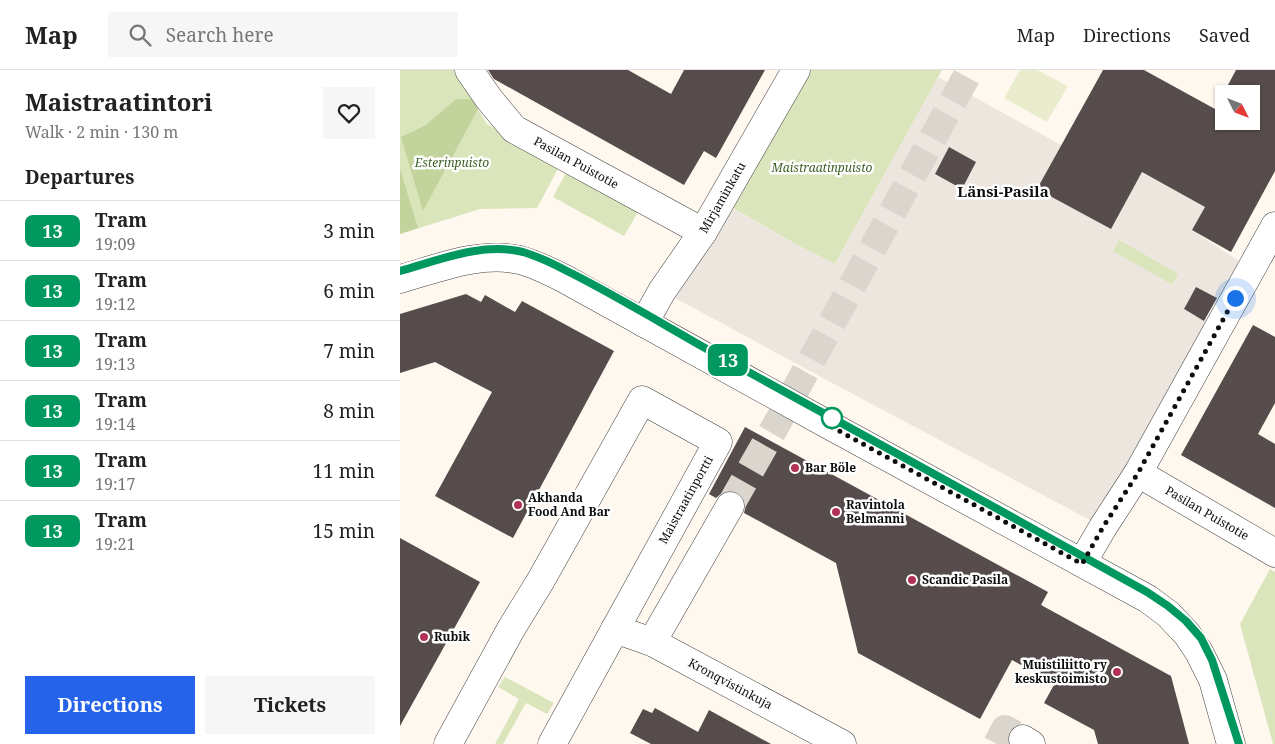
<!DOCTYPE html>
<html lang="en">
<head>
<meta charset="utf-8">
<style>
  body { margin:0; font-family:"Noto Serif",serif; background:#f6f6f6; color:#222; height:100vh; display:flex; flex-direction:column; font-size:19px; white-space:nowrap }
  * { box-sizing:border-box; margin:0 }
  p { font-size:16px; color:#767676 }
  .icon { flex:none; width:28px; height:28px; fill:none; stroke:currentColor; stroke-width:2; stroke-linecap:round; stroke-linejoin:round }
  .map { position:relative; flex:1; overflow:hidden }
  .details { display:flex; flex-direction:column; background:#fff; width:400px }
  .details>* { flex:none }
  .badge { padding:0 10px; border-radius:8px; font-size:18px; line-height:32px }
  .needle { width:32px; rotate:132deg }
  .controls { position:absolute; left:815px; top:15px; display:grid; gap:10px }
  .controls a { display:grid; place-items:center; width:45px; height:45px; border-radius:0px; background:#fff; box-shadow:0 1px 4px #0004; font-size:25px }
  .you { position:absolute; width:25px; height:25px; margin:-12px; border:4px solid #fff; border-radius:50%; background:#1a73e8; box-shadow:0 0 0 8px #1a73e833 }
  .map>.badge { position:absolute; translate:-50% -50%; box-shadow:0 0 0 2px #fff }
  h2 { padding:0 25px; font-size:19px; line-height:45px }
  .round { display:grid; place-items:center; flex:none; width:52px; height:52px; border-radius:0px; background:#f6f6f6 }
  .headline { display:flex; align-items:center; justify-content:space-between; height:85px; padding:0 25px }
  h1 { font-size:24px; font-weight:700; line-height:38px }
  .cta { display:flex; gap:10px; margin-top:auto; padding:10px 25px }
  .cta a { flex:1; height:58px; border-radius:0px; background:#2563eb; color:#fff; font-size:20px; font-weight:700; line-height:58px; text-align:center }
  .cta a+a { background:#f6f6f6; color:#222 }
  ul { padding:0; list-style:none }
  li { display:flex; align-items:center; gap:15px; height:60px; padding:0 25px; border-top:1px solid #e0e0e0 }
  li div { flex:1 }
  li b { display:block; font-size:19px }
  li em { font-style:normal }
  li .badge { min-width:55px; font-weight:700; text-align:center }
  header { display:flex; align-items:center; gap:30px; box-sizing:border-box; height:70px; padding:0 25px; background:#fff; border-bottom:1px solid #e0e0e0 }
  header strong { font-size:24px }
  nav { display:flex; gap:28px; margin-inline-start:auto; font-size:18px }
  .search { width:350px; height:45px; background:#f6f6f6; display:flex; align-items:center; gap:12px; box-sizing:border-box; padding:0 18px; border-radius:0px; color:#767676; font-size:19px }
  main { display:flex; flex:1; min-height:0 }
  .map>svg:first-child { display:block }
  .green { fill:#dae5bc }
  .forest { fill:#c2d49c }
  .pitch { fill:#e9edcd }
  .plaza { fill:#ede6df; fill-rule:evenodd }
  .building { fill:#554c4b; fill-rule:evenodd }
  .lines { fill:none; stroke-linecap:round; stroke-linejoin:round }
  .minor-tunnel { stroke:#dad5cd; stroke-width:28; stroke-dasharray:28 14; stroke-linecap:butt }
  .minor-casing { stroke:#404040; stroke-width:29 }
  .minor { stroke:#fff; stroke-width:28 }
  .tram { stroke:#b13254; stroke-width:1 }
  .line-casing { stroke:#fff; stroke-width:11 }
  .line { stroke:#00985f; stroke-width:8 }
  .walk { stroke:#0d0d0d; stroke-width:5; stroke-dasharray:0 9 }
  .stop-dot { fill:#fff; stroke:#00985f; stroke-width:2.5 }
  .poi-dot { fill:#b13254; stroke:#fff; stroke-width:2 }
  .labels { text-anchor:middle; stroke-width:5; stroke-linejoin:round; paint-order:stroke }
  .park-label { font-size:12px; font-style:italic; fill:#3d5f23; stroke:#fff }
  .street-label { font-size:12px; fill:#0d0d0d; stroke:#fff }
  .poi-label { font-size:12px; font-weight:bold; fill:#0d0d0d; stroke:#fff; text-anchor:start }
  .quarter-label { font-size:15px; font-weight:bold; fill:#0d0d0d; stroke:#fff }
</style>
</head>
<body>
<header>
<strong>Map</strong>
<div class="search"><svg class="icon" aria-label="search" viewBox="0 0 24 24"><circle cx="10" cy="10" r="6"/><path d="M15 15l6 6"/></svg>Search here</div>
<nav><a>Map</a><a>Directions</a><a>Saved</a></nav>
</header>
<main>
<section class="details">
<div class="headline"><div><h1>Maistraatintori</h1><p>Walk · 2 min · 130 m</p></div><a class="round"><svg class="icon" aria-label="heart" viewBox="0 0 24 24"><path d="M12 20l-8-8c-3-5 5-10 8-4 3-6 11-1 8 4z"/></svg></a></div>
<h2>Departures</h2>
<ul>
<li><span class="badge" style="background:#00985f;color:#fff">13</span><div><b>Tram</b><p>19:09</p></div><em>3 min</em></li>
<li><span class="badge" style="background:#00985f;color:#fff">13</span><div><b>Tram</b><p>19:12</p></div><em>6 min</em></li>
<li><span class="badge" style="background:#00985f;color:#fff">13</span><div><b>Tram</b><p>19:13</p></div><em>7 min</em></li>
<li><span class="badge" style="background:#00985f;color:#fff">13</span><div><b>Tram</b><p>19:14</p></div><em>8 min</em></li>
<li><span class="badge" style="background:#00985f;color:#fff">13</span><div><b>Tram</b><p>19:17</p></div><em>11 min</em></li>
<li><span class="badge" style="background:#00985f;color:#fff">13</span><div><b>Tram</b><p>19:21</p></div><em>15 min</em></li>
</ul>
<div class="cta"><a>Directions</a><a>Tickets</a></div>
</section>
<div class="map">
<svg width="875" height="674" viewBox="0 0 875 674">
  <rect width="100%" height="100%" fill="#fef8ef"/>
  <g class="green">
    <path d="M 0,0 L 54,0 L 87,54 L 160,95 L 137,138 L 80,139 L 0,164 Z"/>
    <path d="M 410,0 L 542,0 L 435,194 L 397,175 L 333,138 Z"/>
    <path d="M 167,101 L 239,140 L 224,166 L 153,127 Z"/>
    <path d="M 719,169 L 779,204 L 772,215 L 712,181 Z"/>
    <path d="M 870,499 L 875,502 L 875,674 L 873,674 L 840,554 Z"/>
    <path d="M 105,607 L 154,633 L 147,644 L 126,633 L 103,674 L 95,674 L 119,629 L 98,617 Z"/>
  </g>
  <g class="forest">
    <path d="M 56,29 L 72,29 L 78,39 L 23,141 L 1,67 L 26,55 Z"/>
    <path d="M 0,99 L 18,158 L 0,164 Z"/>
  </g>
  <path class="pitch" d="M 620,0 L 637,0 L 668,16 L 647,52 L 604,28 Z"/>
  <path class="plaza" d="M 538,7 L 661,75 L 638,119 L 711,159 L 742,102 L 805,137 L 792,160 L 851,199 L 703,457 L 436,315 L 262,221 L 320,131 L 397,175 L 435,194 ZM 549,77 L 576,92 L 562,119 L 535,104 ZM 719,170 L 779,204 L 773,215 L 713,181 ZM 796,217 L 822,231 L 809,253 L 784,240 Z"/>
  <g class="building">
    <path d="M 88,0 L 228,0 L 271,24 L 284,0 L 365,0 L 316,88 L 304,81 L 284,115 L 94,9 Z"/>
    <path d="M 703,0 L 744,0 L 815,39 L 836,0 L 875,0 L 875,101 L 831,182 L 792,160 L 805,137 L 742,102 L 711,159 L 637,119 ZM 824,24 L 851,24 L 851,51 L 824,51 Z"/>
    <path d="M 549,77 L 576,92 L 562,119 L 535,104 Z"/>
    <path d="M 796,217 L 817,228 L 804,251 L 784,239 Z"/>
    <path d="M 66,224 L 81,232 L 85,225 L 115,242 L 122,231 L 214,281 L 113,468 L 35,426 L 92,322 L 35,292 L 0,303 L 0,244 Z"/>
    <path d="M 853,255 L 875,267 L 875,333 L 858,364 L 875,374 L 875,438 L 781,385 Z"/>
    <path d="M 345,357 L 648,522 L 641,535 L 771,606 L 789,674 L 698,674 L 694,660 L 644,633 L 655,613 L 612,590 L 580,649 L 458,583 L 436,493 L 344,443 L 346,435 L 344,429 L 337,422 L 329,420 L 323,422 L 316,428 L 309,424 Z"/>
    <path d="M 0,468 L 80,512 L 0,656 Z"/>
    <path d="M 255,638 L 298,662 L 309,640 L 371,674 L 251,674 L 230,663 L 243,639 L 252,643 Z"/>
  </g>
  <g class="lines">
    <g class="minor-tunnel">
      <path d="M 330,436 L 380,348 L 570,0"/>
      <path d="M 597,674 L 605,659 L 623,669"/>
    </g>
    <defs>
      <g id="minor">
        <path id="s1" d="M 69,0 L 89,29 L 114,59 L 303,162"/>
        <path d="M 0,209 C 39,198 79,181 120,190 C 135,194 149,201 163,208 L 418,349 L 748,529 L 768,544 L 787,564 L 799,582 L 813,610 L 831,674"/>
        <path id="s2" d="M 244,253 L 262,221 L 303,162 L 396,0"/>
        <path id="s3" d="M 738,403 L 875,483"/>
        <path d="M 682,493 L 703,457 L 738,403 L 875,156"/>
        <path id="s4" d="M 215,559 L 252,572 L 442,674"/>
        <path d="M 252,572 L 330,436"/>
        <path d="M 623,669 L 631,674"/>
        <path d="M 48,674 L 111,559 L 141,510 L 242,330 L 318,372 L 152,674"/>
      </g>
    </defs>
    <use href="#minor" class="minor-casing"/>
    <use href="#minor" class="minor"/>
    <path class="tram" d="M 0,201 C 39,189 82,173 123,182 C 141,187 157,196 173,204 C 220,227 264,255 309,280 C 455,360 601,441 747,521 L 768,536 L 786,551 L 801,568 L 812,590 L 839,674"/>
  </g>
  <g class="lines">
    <defs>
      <path id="line" d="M 0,201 C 39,190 82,172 123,182 C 141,187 157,196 173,204 C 218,227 261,253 305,278 C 453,359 600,440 747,522 L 768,536 L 786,551 L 801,568 L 812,590 L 839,674"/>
    </defs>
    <use href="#line" class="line-casing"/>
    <use href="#line" class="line"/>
    <path class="walk" d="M 432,348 L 432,357 L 682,494 L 703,457 L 738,403 L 835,228"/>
  </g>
  <circle class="stop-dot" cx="432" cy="348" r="10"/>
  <g class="poi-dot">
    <circle cx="395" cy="398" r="5"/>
    <circle cx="118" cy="435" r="5"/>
    <circle cx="436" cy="442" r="5"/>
    <circle cx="512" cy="510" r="5"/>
    <circle cx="24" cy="567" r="5"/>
    <circle cx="717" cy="602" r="5"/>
  </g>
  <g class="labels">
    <g class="park-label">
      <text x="52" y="97">Esterinpuisto</text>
      <text x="422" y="102">Maistraatinpuisto</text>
    </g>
    <g class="street-label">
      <text dy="4" stroke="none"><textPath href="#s1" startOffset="145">Pasilan Puistotie</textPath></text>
      <text dy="4" stroke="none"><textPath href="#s2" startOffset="148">Mirjaminkatu</textPath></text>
      <text transform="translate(286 430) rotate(-61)" y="4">Maistraatinportti</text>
      <text dy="4" stroke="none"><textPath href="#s3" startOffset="80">Pasilan Puistotie</textPath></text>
      <text dy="4" stroke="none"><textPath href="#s4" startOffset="128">Kronqvistinkuja</textPath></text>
    </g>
    <g class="poi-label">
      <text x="405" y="402">Bar Böle</text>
      <text x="128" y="432">Akhanda<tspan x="128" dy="14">Food And Bar</tspan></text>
      <text x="446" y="439">Ravintola<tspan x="446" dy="14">Belmanni</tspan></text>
      <text x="522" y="514">Scandic Pasila</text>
      <text x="34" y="571">Rubik</text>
      <text x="707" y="599" text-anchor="end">Muistiliitto ry<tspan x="707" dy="14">keskustoimisto</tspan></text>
    </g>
    <g class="quarter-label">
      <text x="603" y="127">Länsi-Pasila</text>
    </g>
  </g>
</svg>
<div class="controls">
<a><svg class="needle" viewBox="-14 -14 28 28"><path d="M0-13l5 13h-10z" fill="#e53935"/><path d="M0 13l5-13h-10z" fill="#767676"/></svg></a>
</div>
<div class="you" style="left:835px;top:228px"></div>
<b class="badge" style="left:328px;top:290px;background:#00985f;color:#fff">13</b>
</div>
</main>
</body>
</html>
